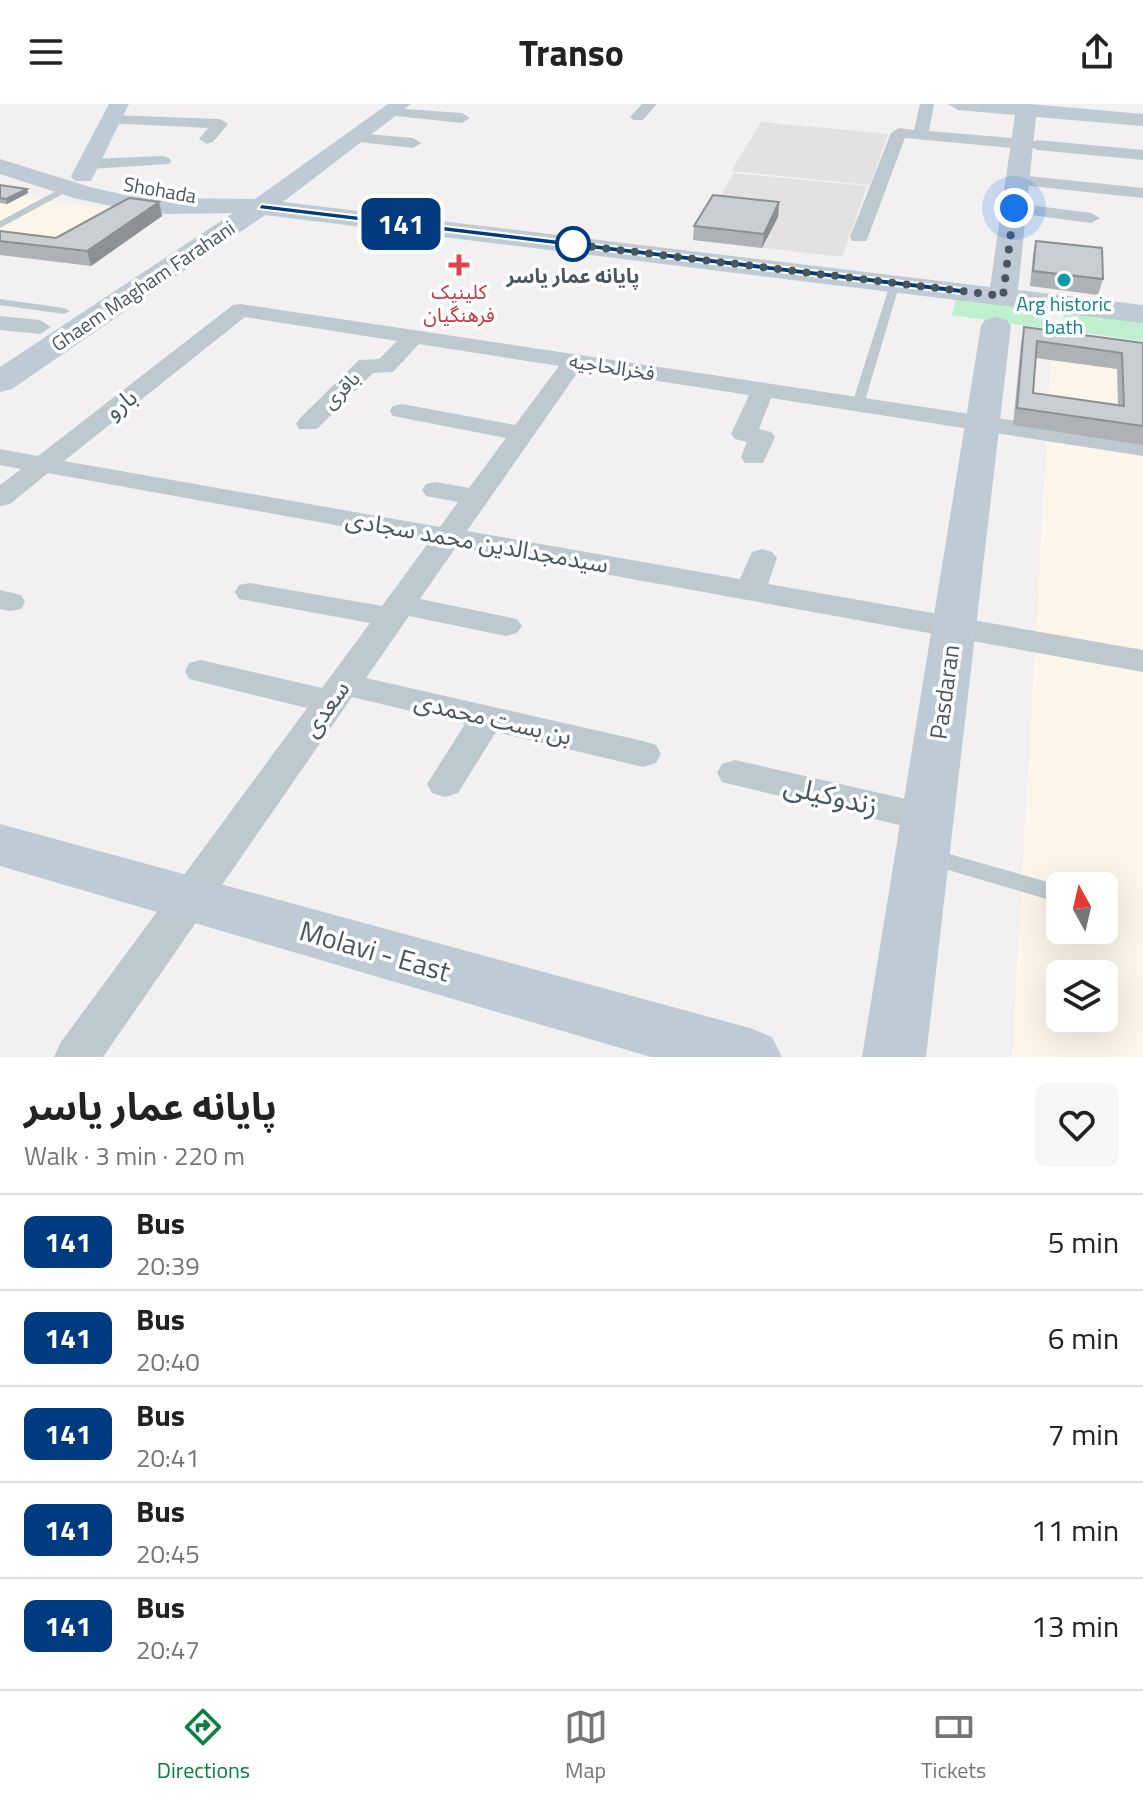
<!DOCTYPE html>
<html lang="en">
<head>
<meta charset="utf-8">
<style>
  body { margin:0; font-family:"Titillium Web","Noto Sans Arabic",sans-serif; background:#f6f6f6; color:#222; height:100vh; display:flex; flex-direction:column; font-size:30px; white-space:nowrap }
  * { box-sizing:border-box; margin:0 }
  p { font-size:26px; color:#767676 }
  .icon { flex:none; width:44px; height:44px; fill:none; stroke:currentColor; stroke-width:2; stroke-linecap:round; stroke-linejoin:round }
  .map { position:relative; height:953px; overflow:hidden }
  .panel { display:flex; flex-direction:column; background:#fff; flex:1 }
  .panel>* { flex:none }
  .badge { padding:0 16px; border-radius:12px; font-size:28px; line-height:52px }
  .needle { width:52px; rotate:352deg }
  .tools { position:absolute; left:1046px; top:768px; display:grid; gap:16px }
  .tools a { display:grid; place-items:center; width:72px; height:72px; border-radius:12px; background:#fff; box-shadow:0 8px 32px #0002; font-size:40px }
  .you { position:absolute; width:40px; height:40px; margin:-20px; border:6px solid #fff; border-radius:50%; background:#1a73e8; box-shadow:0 0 0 12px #1a73e833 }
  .map>.badge { position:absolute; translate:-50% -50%; box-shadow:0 0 0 4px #fff }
  .round { display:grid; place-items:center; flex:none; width:84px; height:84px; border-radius:12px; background:#f6f6f6 }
  .head { display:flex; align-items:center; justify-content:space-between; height:136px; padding:0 24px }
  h1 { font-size:38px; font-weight:700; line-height:60px }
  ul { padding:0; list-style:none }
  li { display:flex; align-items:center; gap:24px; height:96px; padding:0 24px; border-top:2px solid #e0e0e0 }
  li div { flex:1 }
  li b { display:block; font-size:30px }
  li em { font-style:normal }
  li .badge { min-width:88px; font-weight:700; text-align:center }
  header { display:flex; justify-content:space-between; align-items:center; height:104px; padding:0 24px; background:#fff; font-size:36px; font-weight:700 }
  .tabs { display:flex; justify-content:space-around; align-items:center; height:112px; border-top:2px solid #e0e0e0; background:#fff; font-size:22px; color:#767676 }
  .tabs a { display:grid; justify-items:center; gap:4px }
  .tabs .selected { color:#0b8043 }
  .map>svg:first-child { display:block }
  .commercial { fill:#fcf5ea; fill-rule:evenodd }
  .education { fill:#e3e1e2 }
  .green { fill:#bff0cd }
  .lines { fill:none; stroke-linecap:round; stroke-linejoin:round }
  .lane { fill:#bec9cf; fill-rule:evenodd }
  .street { fill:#bec9cf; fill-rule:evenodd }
  .secondary { fill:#becbd4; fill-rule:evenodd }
  .wall { fill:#aeb1b5; fill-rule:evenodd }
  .shaded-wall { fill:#8d9093 }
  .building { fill:#caced2; stroke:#8d9093; stroke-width:2; fill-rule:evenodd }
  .line { fill:#003b80; stroke:#fff; stroke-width:2 }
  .walk { stroke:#48565e; stroke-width:8; stroke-dasharray:0 14.4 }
  .stop-dot { fill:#fff; stroke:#003b80; stroke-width:4 }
  .health-dot { fill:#e0444e; stroke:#fff; stroke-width:3 }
  .culture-dot { fill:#0f9aa8; stroke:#fff; stroke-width:3 }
  .labels { text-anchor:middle; stroke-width:7; stroke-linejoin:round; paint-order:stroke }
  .far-street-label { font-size:20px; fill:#48565e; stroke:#fff }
  .far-stop-label { font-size:20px; font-weight:bold; fill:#48565e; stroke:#fff }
  .far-health-label { font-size:20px; fill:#be3a42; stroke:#fff }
  .far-culture-label { font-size:20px; fill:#0d838f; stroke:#fff }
  .street-label { font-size:24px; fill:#48565e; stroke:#fff }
  .near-street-label { font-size:28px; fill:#48565e; stroke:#fff }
</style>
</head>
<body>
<header><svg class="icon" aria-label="menu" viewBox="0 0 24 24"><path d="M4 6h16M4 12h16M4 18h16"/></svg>Transo<svg class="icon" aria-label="share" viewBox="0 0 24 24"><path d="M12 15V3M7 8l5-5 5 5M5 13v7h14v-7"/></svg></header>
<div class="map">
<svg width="1143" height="953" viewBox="0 0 1143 953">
  <rect width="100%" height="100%" fill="#f2f0f0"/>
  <g class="commercial">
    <path d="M 0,86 L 46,96 L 162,112 L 91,162 L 0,151 Z"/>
    <path d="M 1052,238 L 1143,250 L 1143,953 L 1012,953 ZM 1060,782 L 1104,782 L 1104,826 L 1060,826 ZM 1060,870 L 1104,870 L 1104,914 L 1060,914 Z"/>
  </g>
  <g class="education">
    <path d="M 761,18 L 888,30 L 870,81 L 731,67 Z"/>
    <path d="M 734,69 L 867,82 L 842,153 L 763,144 L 778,112 L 712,105 Z"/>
  </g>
  <g class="green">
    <path d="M 957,190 L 1046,201 L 1043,224 L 952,211 Z"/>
    <path d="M 1064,204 L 1143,214 L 1143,237 L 1063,226 Z"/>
  </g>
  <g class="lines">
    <g class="lane">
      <path d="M 62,84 L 70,86 L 0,124 L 0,117 Z"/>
      <path d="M 891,177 L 900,179 L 864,300 L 858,304 L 853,303 L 852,300 Z"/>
      <path d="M 0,195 L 64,204 L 70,207 L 64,210 L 0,201 Z"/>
      <path d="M 928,744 L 1062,782 L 1060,799 L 921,758 L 918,752 L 921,746 Z"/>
    </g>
    <g class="street">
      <path d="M 642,0 L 657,0 L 643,16 L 633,16 L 630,13 Z"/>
      <path d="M 920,0 L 934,0 L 929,27 L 1023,35 L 1030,39 L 1037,36 L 1143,46 L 1143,56 L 1037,46 L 1030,42 L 1023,45 L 905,34 L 868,133 L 866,137 L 852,137 L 850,133 L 891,29 L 899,24 L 914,26 Z"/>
      <path d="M 391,4 L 462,9 L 470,14 L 462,19 L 386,11 L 384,8 Z"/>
      <path d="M 110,11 L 220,15 L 228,20 L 213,38 L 207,40 L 199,35 L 208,24 L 105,19 L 102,16 Z"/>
      <path d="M 356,29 L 413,34 L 421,39 L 413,44 L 350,37 L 348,34 Z"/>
      <path d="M 163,52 L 169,54 L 171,57 L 169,60 L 89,65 L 81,60 L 89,55 Z"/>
      <path d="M 1018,71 L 1143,84 L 1143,94 L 1012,80 L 1009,76 Z"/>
      <path d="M 1014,99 L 1091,109 L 1100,114 L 1091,119 L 1008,108 L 1005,104 L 1008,100 Z"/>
      <path d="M 241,200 L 1143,336 L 1143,352 L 771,294 L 759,325 L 771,328 L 775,333 L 763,359 L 745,359 L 741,353 L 747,338 L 735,335 L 731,330 L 749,291 L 580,265 L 467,427 L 740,475 L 752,448 L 762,445 L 772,448 L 777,454 L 768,480 L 1143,546 L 1143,568 L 456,443 L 420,495 L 517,515 L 522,522 L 517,529 L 506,532 L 409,512 L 366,574 L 643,637 L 656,641 L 661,650 L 656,659 L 643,663 L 496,628 L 458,689 L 445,693 L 432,689 L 427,680 L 465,620 L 352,593 L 103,953 L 54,953 L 61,938 L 307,604 L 189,575 L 185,567 L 189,559 L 201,556 L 322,584 L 370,519 L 239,495 L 235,488 L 239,481 L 250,479 L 382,502 L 429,438 L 48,369 L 10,400 L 0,402 L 0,381 L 21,365 L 0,361 L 0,345 L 38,352 L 233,201 ZM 245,213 L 397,237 L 379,255 L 359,256 L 299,315 L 296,320 L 299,325 L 317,325 L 373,269 L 393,268 L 419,240 L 559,262 L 515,321 L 402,300 L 393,302 L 390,307 L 393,312 L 506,334 L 469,384 L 436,378 L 426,380 L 422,386 L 426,392 L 458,398 L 440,423 L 64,357 Z"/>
      <path d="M 0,212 L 40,216 L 51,223 L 40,230 L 0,226 Z"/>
      <path d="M 0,486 L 21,491 L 25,498 L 21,505 L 10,507 L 0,505 Z"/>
      <path d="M 735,656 L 928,700 L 941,704 L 947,714 L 941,724 L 928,728 L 722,678 L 717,669 L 722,660 Z"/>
    </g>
    <g class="secondary">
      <path d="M 109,0 L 129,0 L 91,77 L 75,77 L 71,72 Z"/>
      <path d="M 388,0 L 411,0 L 283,98 L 990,183 L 1015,11 L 958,6 L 948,0 L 1030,0 L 1143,10 L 1143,22 L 1036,13 L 1018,186 L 1143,201 L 1143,219 L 265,111 L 12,285 L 0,288 L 0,263 L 233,109 L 168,110 L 125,105 L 74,94 L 0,70 L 0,55 L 90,83 L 125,91 L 168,94 L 255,95 Z"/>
      <path d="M 996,213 L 1007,216 L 1011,222 L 926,953 L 862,953 L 981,222 L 985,216 Z"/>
      <path d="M 0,720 L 750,924 L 772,933 L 782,953 L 651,953 L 0,762 Z"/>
    </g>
  </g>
  <g class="wall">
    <path d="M 0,81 L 27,85 L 28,89 L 7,100 L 0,99 Z"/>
    <path d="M 159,98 L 162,112 L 91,162 L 0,151 L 0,127 L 56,134 Z"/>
    <path d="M 779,98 L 778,113 L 762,144 L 693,136 L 694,122 Z"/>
    <path d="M 1036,137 L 1103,175 L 1098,191 L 1030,182 L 1033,151 Z"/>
    <path d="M 1024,223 L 1143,239 L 1143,341 L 1013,321 L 1021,240 ZM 1036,254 L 1117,265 L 1118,301 L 1033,289 Z"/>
  </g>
  <g class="shaded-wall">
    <path d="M 27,85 L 28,89 L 7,100 L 6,95 Z"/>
    <path d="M 159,98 L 162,112 L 91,162 L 87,147 Z"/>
    <path d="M 779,98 L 778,113 L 762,144 L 764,130 Z"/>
  </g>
  <g class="building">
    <path d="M 0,81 L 27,85 L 6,95 L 0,94 Z"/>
    <path d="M 713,91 L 779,98 L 764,130 L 694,122 Z"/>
    <path d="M 129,94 L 159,98 L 87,147 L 0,137 L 0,127 L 56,134 Z"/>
    <path d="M 1036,137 L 1102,144 L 1103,175 L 1033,167 Z"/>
    <path d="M 1024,223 L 1143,239 L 1143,322 L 1017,304 ZM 1037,237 L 1122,249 L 1124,302 L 1033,289 Z"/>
  </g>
  <path class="line" d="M 261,100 L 961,184 L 967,187 L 961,190 L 258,105 Z"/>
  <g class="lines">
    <path class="walk" d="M 573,140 L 561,139 L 1003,192 L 1014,104"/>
  </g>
  <circle class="stop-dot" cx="573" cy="140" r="16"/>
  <path class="health-dot" d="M455 149h8v8h8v8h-8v8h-8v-8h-8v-8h8z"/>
  <circle class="culture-dot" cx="1064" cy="176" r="8"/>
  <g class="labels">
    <g class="far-street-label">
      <text transform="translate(160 86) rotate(10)" y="7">Shohada</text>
      <text transform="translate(143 182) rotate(-34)" y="7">Ghaem Magham Farahani</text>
      <text transform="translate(612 263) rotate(9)" y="7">فخرالحاجیه</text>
      <text transform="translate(341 286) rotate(-45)" y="7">باقری</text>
    </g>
    <g class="far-stop-label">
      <text x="573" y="179">پایانه عمار یاسر</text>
    </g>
    <g class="far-health-label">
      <text x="459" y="195">کلینیک<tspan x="459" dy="23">فرهنگیان</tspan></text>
    </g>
    <g class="far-culture-label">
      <text x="1064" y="207">Arg historic<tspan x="1064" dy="23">bath</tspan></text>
    </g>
    <g class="street-label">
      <text transform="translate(121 300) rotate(-38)" y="8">بارو</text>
      <text transform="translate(477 438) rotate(10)" y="8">سیدمجدالدین محمد سجادی</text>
      <text transform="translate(945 588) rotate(-82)" y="8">Pasdaran</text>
      <text transform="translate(326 605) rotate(-55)" y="8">سعدی</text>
      <text transform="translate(493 615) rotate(13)" y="8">بن بست محمدی</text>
    </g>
    <g class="near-street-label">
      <text transform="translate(831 691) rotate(13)" y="10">زندوکیلی</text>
      <text transform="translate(375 847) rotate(16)" y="10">Molavi - East</text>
    </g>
  </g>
</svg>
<div class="tools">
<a><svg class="needle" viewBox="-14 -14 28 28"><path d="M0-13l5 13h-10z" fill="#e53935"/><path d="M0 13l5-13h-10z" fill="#767676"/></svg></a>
<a><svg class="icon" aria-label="layers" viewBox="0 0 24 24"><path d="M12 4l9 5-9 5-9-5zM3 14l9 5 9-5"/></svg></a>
</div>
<div class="you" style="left:1014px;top:104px"></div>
<b class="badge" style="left:401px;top:120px;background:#003b80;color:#fff">141</b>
</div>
<section class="panel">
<div class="head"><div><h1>پایانه عمار یاسر</h1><p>Walk · 3 min · 220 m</p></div><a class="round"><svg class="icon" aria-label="heart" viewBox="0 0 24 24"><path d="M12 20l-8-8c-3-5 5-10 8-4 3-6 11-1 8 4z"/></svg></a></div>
<ul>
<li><span class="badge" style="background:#003b80;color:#fff">141</span><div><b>Bus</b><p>20:39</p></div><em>5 min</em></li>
<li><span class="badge" style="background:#003b80;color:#fff">141</span><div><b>Bus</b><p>20:40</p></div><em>6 min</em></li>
<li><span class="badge" style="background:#003b80;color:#fff">141</span><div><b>Bus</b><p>20:41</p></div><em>7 min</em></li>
<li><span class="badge" style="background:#003b80;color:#fff">141</span><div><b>Bus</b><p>20:45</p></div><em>11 min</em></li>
<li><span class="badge" style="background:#003b80;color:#fff">141</span><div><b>Bus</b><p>20:47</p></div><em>13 min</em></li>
</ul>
</section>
<nav class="tabs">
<a class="selected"><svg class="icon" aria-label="directions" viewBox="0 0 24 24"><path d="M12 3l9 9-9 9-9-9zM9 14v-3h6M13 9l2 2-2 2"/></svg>Directions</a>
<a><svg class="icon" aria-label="map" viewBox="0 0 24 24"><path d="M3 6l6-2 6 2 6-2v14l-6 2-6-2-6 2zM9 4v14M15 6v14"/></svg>Map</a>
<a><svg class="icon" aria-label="tickets" viewBox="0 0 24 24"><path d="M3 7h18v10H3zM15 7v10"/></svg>Tickets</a>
</nav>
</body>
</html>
